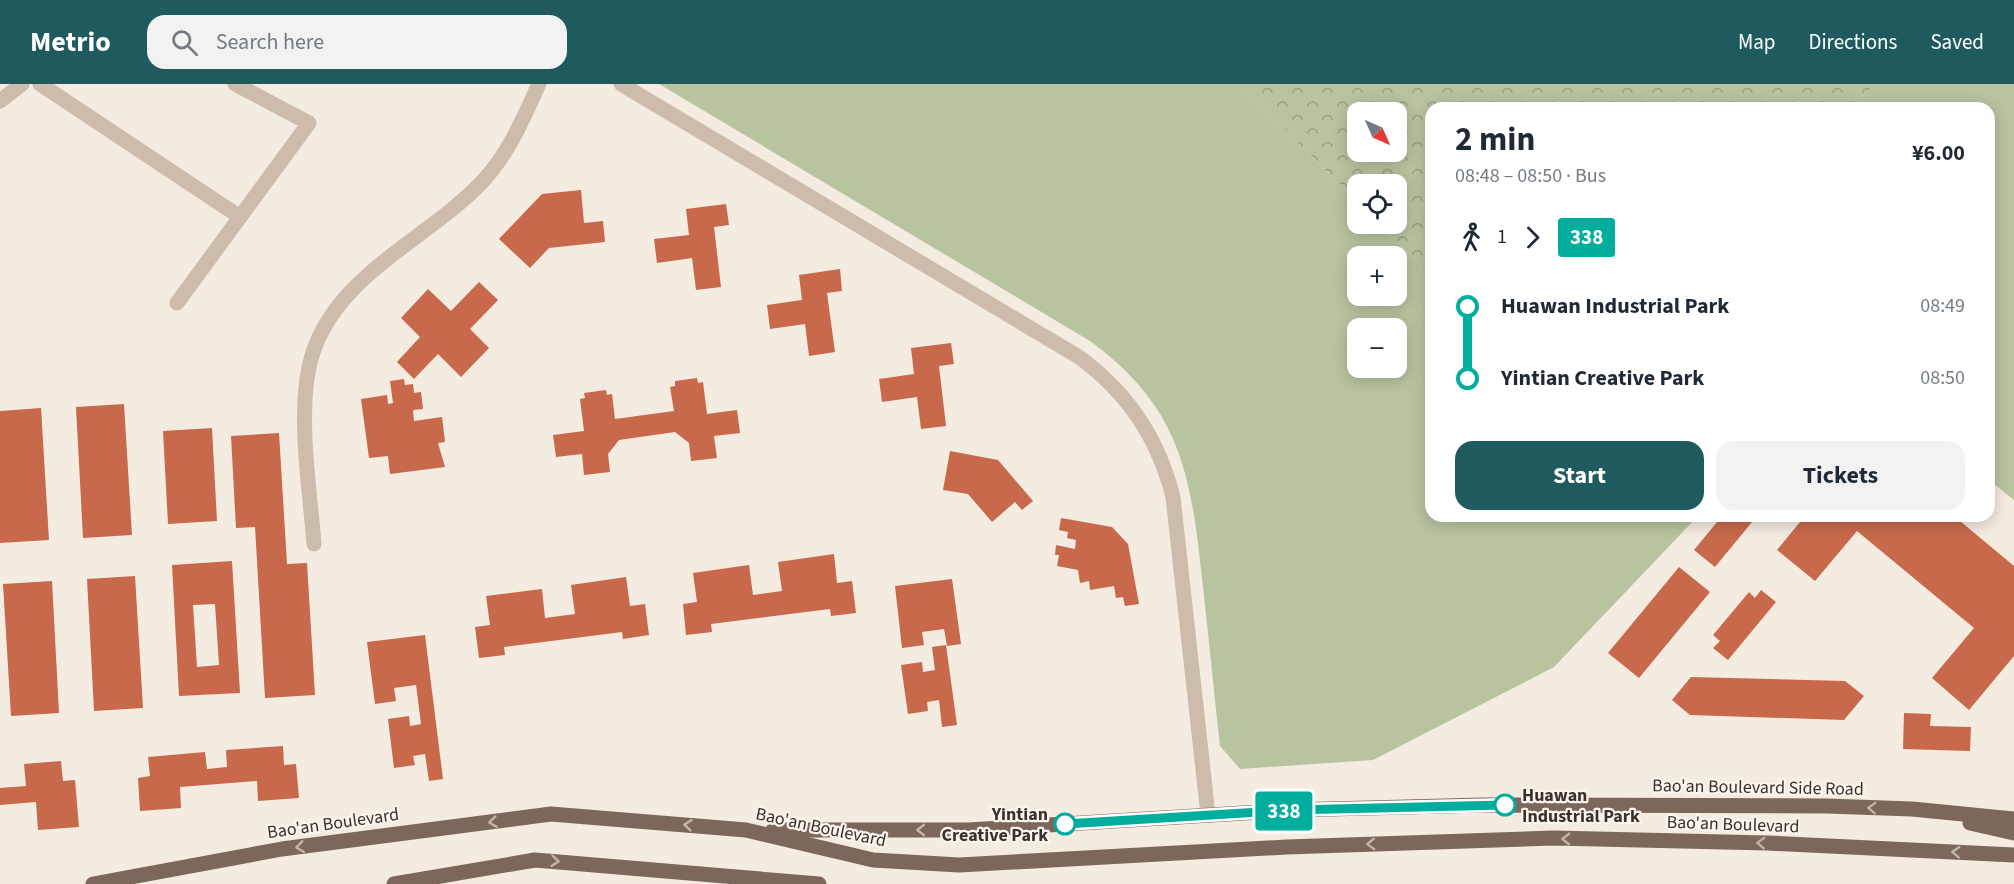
<!DOCTYPE html>
<html lang="en">
<head>
<meta charset="utf-8">
<style>
  body { margin:0; font-family:"Source Sans 3",sans-serif; background:#f2f2f3; color:#1f2937; height:100vh; display:flex; flex-direction:column; font-size:22px; white-space:nowrap }
  * { box-sizing:border-box; margin:0 }
  p { font-size:20px; color:#747a83 }
  .icon { flex:none; width:33px; height:33px; fill:none; stroke:currentColor; stroke-width:2; stroke-linecap:round; stroke-linejoin:round }
  .map { position:relative; flex:1; overflow:hidden }
  .panel { position:absolute; left:1425px; top:18px; width:570px; height:420px; display:flex; flex-direction:column; background:#fff; border-radius:18px; box-shadow:0 3px 15px #0003 }
  .panel>* { flex:none }
  .badge { padding:0 12px; border-radius:4px; font-size:21px; line-height:39px }
  .needle { width:39px; rotate:135deg }
  .fabs { position:absolute; left:1347px; top:18px; display:grid; gap:12px }
  .fabs a { display:grid; place-items:center; width:60px; height:60px; border-radius:12px; background:#fff; box-shadow:0 3px 15px #0003; font-size:30px }
  .map>.badge { position:absolute; translate:-50% -50%; box-shadow:0 0 0 3px #fff }
  .legs { display:flex; align-items:center; gap:9px; height:66px; padding:0 30px; font-size:20px }
  .legs p { margin-inline-start:auto }
  .head { display:flex; align-items:center; justify-content:space-between; height:102px; padding:0 30px }
  h1 { font-size:33px; font-weight:700; line-height:45px }
  .cta { display:flex; gap:12px; margin-top:auto; padding:12px 30px }
  .cta a { flex:1; height:69px; border-radius:18px; background:#1f5a5e; color:#fff; font-size:24px; font-weight:700; line-height:69px; text-align:center }
  .cta a+a { background:#f2f2f3; color:#1f2937 }
  ul { padding:0 30px; list-style:none }
  li { display:flex; align-items:center; gap:21px; height:72px; font-size:22px }
  li i { display:grid; place-items:center; width:9px; height:100%; margin:0 8px; background:currentColor }
  li i::after { content:''; width:15px; height:15px; margin:-8px; border:4px solid; border-radius:50%; background:#fff }
  li p { margin-inline-start:auto }
  li:first-child i { background:linear-gradient(#0000 50%,currentColor 0) }
  li:last-child i { background:linear-gradient(currentColor 50%,#0000 0) }
  header { display:flex; align-items:center; gap:36px; box-sizing:border-box; height:84px; padding:0 30px; background:#1f5a5e; color:#fff }
  header strong { font-size:28px }
  nav { display:flex; gap:33px; margin-inline-start:auto; font-size:21px }
  .search { width:420px; height:54px; background:#f2f2f3; display:flex; align-items:center; gap:15px; box-sizing:border-box; padding:0 21px; border-radius:18px; color:#747a83; font-size:22px }
  .map>svg:first-child { display:block }
  .grass { fill:#b8c4a0; fill-rule:evenodd }
  .park { fill:url(#park-crowns); fill-rule:evenodd }
  .building { fill:#c8694b; fill-rule:evenodd }
  .lines { fill:none; stroke-linecap:round; stroke-linejoin:round }
  .minor { stroke:#cdbbac; stroke-width:15 }
  .major { stroke:#7d675c; stroke-width:15 }
  .oneway { stroke:#c2b5ac }
  .line-1-casing { stroke:#fff; stroke-width:14 }
  .line-1 { stroke:#01ad9c; stroke-width:9 }
  .stop-1-dot { fill:#fff; stroke:#01ad9c; stroke-width:3 }
  .labels { text-anchor:middle; stroke-width:4.5; stroke-linejoin:round; paint-order:stroke }
  .street-label { font-size:18px; fill:#3b302b; stroke:#fbf5ee }
  .stop-label { font-size:18px; font-weight:bold; fill:#3b302b; stroke:#fbf5ee; text-anchor:start }
</style>
</head>
<body>
<header>
<strong>Metrio</strong>
<div class="search"><svg class="icon" aria-label="search" viewBox="0 0 24 24"><circle cx="10" cy="10" r="6"/><path d="M15 15l6 6"/></svg>Search here</div>
<nav><a>Map</a><a>Directions</a><a>Saved</a></nav>
</header>
<div class="map">
<svg width="2014" height="800" viewBox="0 0 2014 800">
  <defs>
    <pattern id="park-crowns" width="20" height="18" patternUnits="userSpaceOnUse" patternTransform="scale(1.5)"><rect width="20" height="18" fill="#b8c4a0"/><path d="M2 6a3 3 0 1 1 6 0M12 15a3 3 0 1 1 6 0" fill="none" stroke="#97a083"/></pattern>
  </defs>
  <rect width="100%" height="100%" fill="#f4ebe1"/>
  <g class="grass">
    <path d="M 659,0 L 1239,0 L 1357,118 L 1358,140 L 1379,140 L 1431,192 L 1431,432 L 1698,432 L 1554,583 L 1373,676 L 1240,685 L 1220,662 C 1214,609 1209,556 1203,503 C 1191,394 1184,326 1090,257 ZM 1358,172 L 1396,172 L 1396,212 L 1358,212 ZM 1358,244 L 1396,244 L 1396,284 L 1358,284 Z"/>
    <path d="M 1876,0 L 2014,0 L 2014,416 L 1989,396 L 1989,24 L 1849,24 Z"/>
  </g>
  <path class="park" d="M 1239,0 L 1876,0 L 1849,24 L 1431,24 L 1431,192 L 1379,140 L 1396,140 L 1396,100 L 1358,100 L 1357,118 ZM 1358,28 L 1396,28 L 1396,68 L 1358,68 Z"/>
  <g class="building">
    <path d="M 581,106 L 584,139 L 603,137 L 605,158 L 549,164 L 530,184 L 499,155 L 542,110 Z"/>
    <path d="M 726,120 L 729,141 L 714,143 L 721,203 L 696,206 L 692,174 L 657,179 L 654,155 L 689,151 L 686,125 Z"/>
    <path d="M 840,185 L 842,207 L 827,209 L 835,268 L 809,272 L 805,240 L 770,245 L 767,221 L 802,216 L 799,191 Z"/>
    <path d="M 479,198 L 498,216 L 470,245 L 489,264 L 461,293 L 438,270 L 414,295 L 397,278 L 420,253 L 401,234 L 428,205 L 451,227 Z"/>
    <path d="M 951,259 L 954,280 L 939,282 L 946,342 L 921,345 L 917,313 L 882,318 L 879,295 L 914,290 L 911,264 Z"/>
    <path d="M 697,294 L 698,299 L 703,298 L 707,330 L 737,326 L 740,349 L 714,352 L 717,374 L 691,377 L 689,359 L 675,348 L 619,356 L 608,370 L 610,388 L 584,391 L 582,370 L 556,373 L 553,351 L 584,347 L 580,315 L 585,314 L 584,309 L 606,306 L 607,311 L 612,310 L 615,335 L 674,327 L 670,303 L 675,302 L 675,297 Z"/>
    <path d="M 404,295 L 405,301 L 413,300 L 414,309 L 421,308 L 423,325 L 413,326 L 414,337 L 442,333 L 445,358 L 438,359 L 445,383 L 390,390 L 388,372 L 369,374 L 361,315 L 387,311 L 388,320 L 393,319 L 390,297 Z"/>
    <path d="M 124,320 L 132,451 L 83,454 L 76,323 Z"/>
    <path d="M 41,324 L 49,456 L 0,459 L 0,327 Z"/>
    <path d="M 212,344 L 217,437 L 168,440 L 163,347 Z"/>
    <path d="M 279,349 L 287,480 L 307,479 L 315,611 L 265,614 L 255,443 L 236,444 L 231,352 Z"/>
    <path d="M 950,367 L 998,376 L 1033,417 L 1022,426 L 1015,418 L 992,438 L 968,410 L 943,406 Z"/>
    <path d="M 1722,432 L 1757,432 L 1715,483 L 1694,466 Z"/>
    <path d="M 1805,432 L 1954,432 L 2014,482 L 2014,572 L 1969,626 L 1932,594 L 1974,544 L 1857,447 L 1815,497 L 1777,466 Z"/>
    <path d="M 1061,434 L 1112,443 L 1128,460 L 1139,520 L 1125,522 L 1123,513 L 1116,514 L 1114,502 L 1090,506 L 1089,497 L 1080,499 L 1078,486 L 1057,482 L 1059,471 L 1055,471 L 1056,461 L 1075,465 L 1076,456 L 1067,454 L 1068,448 L 1059,446 Z"/>
    <path d="M 834,470 L 837,499 L 852,497 L 856,529 L 831,532 L 830,525 L 711,540 L 712,548 L 686,551 L 683,520 L 697,518 L 693,489 L 749,481 L 753,511 L 782,507 L 778,478 Z"/>
    <path d="M 232,477 L 240,609 L 179,612 L 172,481 ZM 215,520 L 219,581 L 197,583 L 193,521 Z"/>
    <path d="M 1679,483 L 1710,508 L 1639,594 L 1608,569 Z"/>
    <path d="M 135,492 L 143,624 L 94,627 L 87,495 Z"/>
    <path d="M 626,493 L 630,522 L 645,520 L 649,551 L 623,555 L 622,548 L 504,563 L 505,571 L 479,574 L 475,543 L 490,541 L 486,512 L 542,505 L 545,534 L 575,530 L 571,501 Z"/>
    <path d="M 952,495 L 961,560 L 947,562 L 944,545 L 922,548 L 924,561 L 902,564 L 895,502 Z"/>
    <path d="M 52,497 L 59,629 L 11,632 L 3,500 Z"/>
    <path d="M 1761,506 L 1776,518 L 1728,576 L 1713,564 L 1720,557 L 1713,551 L 1749,508 L 1755,514 Z"/>
    <path d="M 425,551 L 443,695 L 429,697 L 425,670 L 413,672 L 415,681 L 394,684 L 388,635 L 409,632 L 410,642 L 421,640 L 416,601 L 394,604 L 396,617 L 375,620 L 367,558 Z"/>
    <path d="M 946,561 L 957,641 L 942,643 L 939,616 L 927,618 L 928,627 L 908,630 L 901,581 L 922,578 L 923,588 L 935,586 L 932,563 Z"/>
    <path d="M 1691,593 L 1845,597 L 1864,612 L 1844,636 L 1690,631 L 1672,616 Z"/>
    <path d="M 1904,629 L 1931,630 L 1930,642 L 1971,643 L 1970,667 L 1903,665 Z"/>
    <path d="M 283,662 L 284,681 L 296,680 L 299,714 L 258,717 L 257,697 L 180,703 L 181,724 L 140,727 L 138,694 L 150,692 L 148,673 L 205,668 L 207,685 L 227,683 L 226,666 Z"/>
    <path d="M 61,677 L 63,697 L 75,696 L 79,743 L 38,746 L 36,718 L 0,721 L 0,704 L 26,702 L 24,680 Z"/>
  </g>
  <g class="lines">
    <g class="minor">
      <path d="M 40,0 L 240,133"/>
      <path d="M 621,0 L 1079,273 C 1128,309 1158,354 1173,413 L 1208,731"/>
      <path d="M 0,17 L 22,0"/>
      <path d="M 177,219 L 309,39 L 235,0"/>
      <path d="M 314,460 C 310,407 298,335 309,283 C 328,194 425,158 482,98 C 509,69 523,35 539,0"/>
    </g>
    <g class="major">
      <path d="M 1970,739 L 2014,749"/>
      <path d="M 773,746 L 968,746 L 1291,726 L 1483,721 L 1827,722 L 1912,725 L 2014,735"/>
      <path d="M 93,800 L 282,765 L 551,730 L 746,746 L 873,776 L 959,781 L 1287,763 L 1554,754 L 1767,759 L 2014,771"/>
      <path d="M 394,800 L 535,776 L 819,800"/>
    </g>
  </g>
  <defs><path id="oneway-chevron" d="M-2-3.5L2.5 0L-2 3.5" fill="none" stroke-width="1.6" stroke-linecap="round" stroke-linejoin="round" transform="scale(1.5)"/></defs>
  <g class="oneway">
    <use href="#oneway-chevron" transform="translate(1872 724) rotate(-178)"/>
    <use href="#oneway-chevron" transform="translate(493 738) rotate(173)"/>
    <use href="#oneway-chevron" transform="translate(688 741) rotate(-175)"/>
    <use href="#oneway-chevron" transform="translate(921 746) rotate(-180)"/>
    <use href="#oneway-chevron" transform="translate(1566 755) rotate(-179)"/>
    <use href="#oneway-chevron" transform="translate(1761 759) rotate(-178)"/>
    <use href="#oneway-chevron" transform="translate(1371 760) rotate(178)"/>
    <use href="#oneway-chevron" transform="translate(300 763) rotate(172)"/>
    <use href="#oneway-chevron" transform="translate(1956 768) rotate(-177)"/>
    <use href="#oneway-chevron" transform="translate(555 777) rotate(5)"/>
  </g>
  <g class="lines">
    <defs>
      <path id="line-1" d="M 1065,740 L 1291,726 L 1505,721"/>
    </defs>
    <use href="#line-1" class="line-1-casing"/>
    <use href="#line-1" class="line-1"/>
  </g>
  <g class="stop-1-dot">
    <circle cx="1505" cy="721" r="10"/>
    <circle cx="1065" cy="740" r="10"/>
  </g>
  <g class="labels">
    <g class="street-label">
      <text transform="translate(1758 703) rotate(1)" y="6">Bao'an Boulevard Side Road</text>
      <text transform="translate(333 739) rotate(-8)" y="6">Bao'an Boulevard</text>
      <text transform="translate(1733 740) rotate(2)" y="6">Bao'an Boulevard</text>
      <text transform="translate(821 743) rotate(12)" y="6">Bao'an Boulevard</text>
    </g>
    <g class="stop-label">
      <text x="1522" y="717">Huawan<tspan x="1522" dy="21">Industrial Park</tspan></text>
      <text x="1048" y="736" text-anchor="end">Yintian<tspan x="1048" dy="21">Creative Park</tspan></text>
    </g>
  </g>
</svg>
<div class="fabs">
<a><svg class="needle" viewBox="-14 -14 28 28"><path d="M0-13l5 13h-10z" fill="#e53935"/><path d="M0 13l5-13h-10z" fill="#747a83"/></svg></a>
<a><svg class="icon" aria-label="locate" viewBox="0 0 24 24"><circle cx="12" cy="12" r="6"/><path d="M12 2v4M12 18v4M2 12h4M18 12h4"/></svg></a>
<a>+</a>
<a>−</a>
</div>
<b class="badge" style="left:1284px;top:727px;background:#01ad9c;color:#fff">338</b>
<section class="panel">
<div class="head"><div><h1>2 min</h1><p>08:48 – 08:50 · Bus</p></div><b>¥6.00</b></div>
<div class="legs"><svg class="icon" aria-label="walk" viewBox="0 0 24 24"><circle cx="13" cy="4" r="2"/><path d="M13 8l-2 6 4 7M11 14l-3 7M7 12l3-4h3l4 4"/></svg>1<svg class="icon" aria-label="forward" viewBox="0 0 24 24"><path d="M9 5l7 7-7 7"/></svg><b class="badge" style="background:#01ad9c;color:#fff">338</b></div>
<ul>
<li><i style="color:#01ad9c"></i><b>Huawan Industrial Park</b><p>08:49</p></li>
<li><i style="color:#01ad9c"></i><b>Yintian Creative Park</b><p>08:50</p></li>
</ul>
<div class="cta"><a>Start</a><a>Tickets</a></div>
</section>
</div>
</body>
</html>
